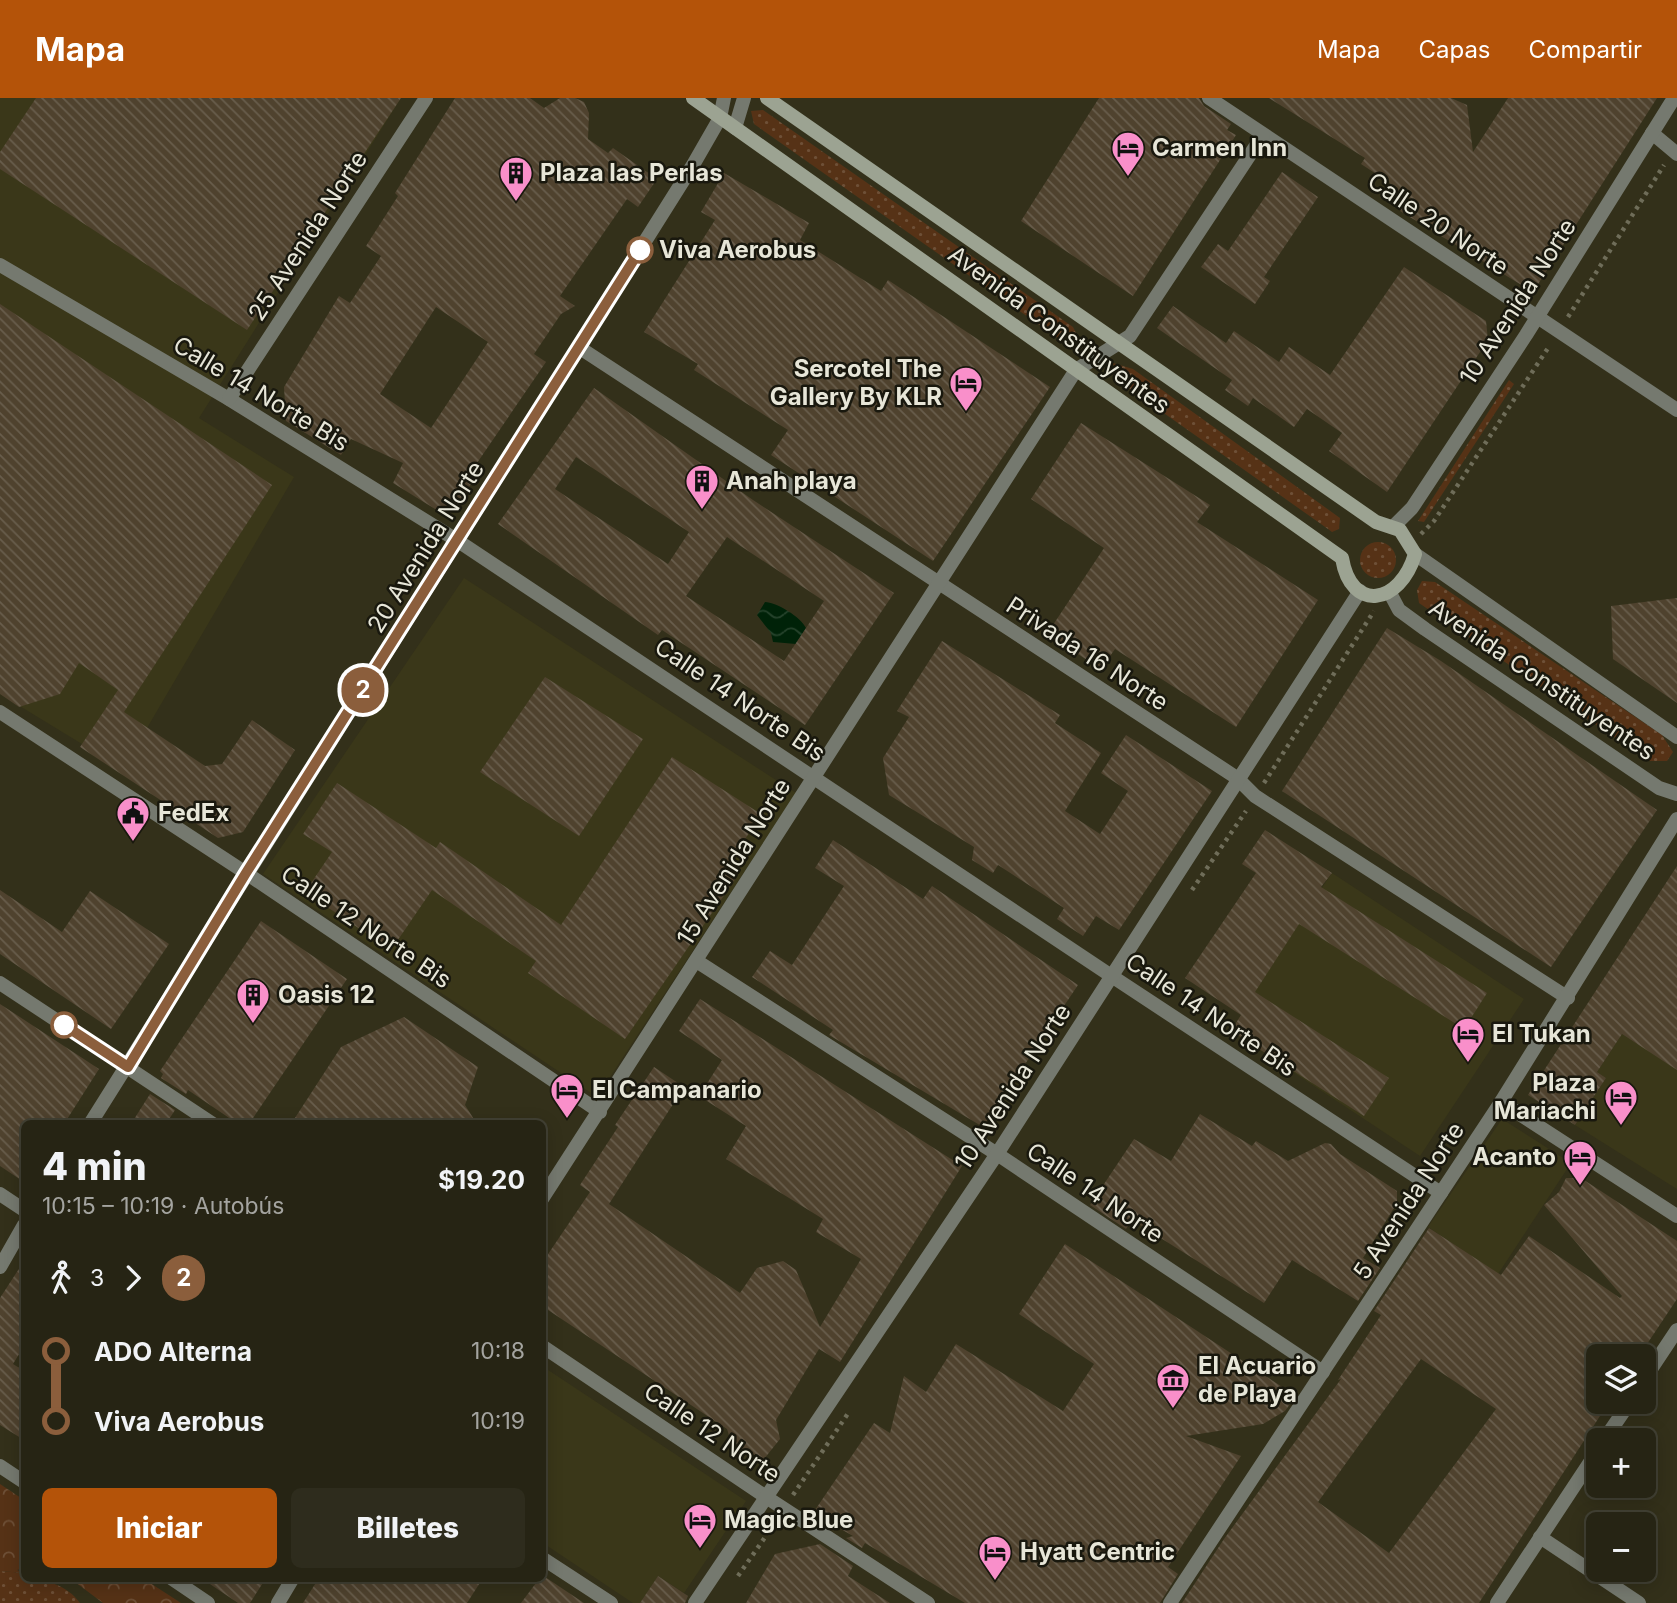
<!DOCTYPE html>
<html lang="es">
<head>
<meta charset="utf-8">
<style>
  body { margin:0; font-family:Inter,sans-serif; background:#2e2c1d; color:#f1f3f6; height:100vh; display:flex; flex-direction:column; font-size:26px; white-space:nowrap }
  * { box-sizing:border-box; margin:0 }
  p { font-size:23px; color:#a4a4a0 }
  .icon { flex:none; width:38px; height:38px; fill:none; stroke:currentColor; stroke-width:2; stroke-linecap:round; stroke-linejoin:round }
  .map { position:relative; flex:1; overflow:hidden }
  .side { position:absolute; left:21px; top:1022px; width:525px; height:462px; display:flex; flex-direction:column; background:#262414; border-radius:10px; box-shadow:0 4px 18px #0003,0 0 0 2px #424134 }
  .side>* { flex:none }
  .badge { padding:0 14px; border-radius:23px; font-size:24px; line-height:46px }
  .fabs { position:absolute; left:1586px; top:1246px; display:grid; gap:14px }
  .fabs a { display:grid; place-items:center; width:70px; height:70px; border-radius:10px; background:#262414; box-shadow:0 4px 18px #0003,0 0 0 2px #424134; font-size:35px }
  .map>.badge { position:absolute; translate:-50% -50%; box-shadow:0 0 0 4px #fff }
  .legs { display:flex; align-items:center; gap:10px; height:77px; padding:0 21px; font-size:23px }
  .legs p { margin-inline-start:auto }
  .headline { display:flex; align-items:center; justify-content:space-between; height:119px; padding:0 21px }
  h1 { font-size:38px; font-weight:800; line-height:52px }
  .action { display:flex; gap:14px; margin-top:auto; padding:14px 21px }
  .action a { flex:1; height:80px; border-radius:10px; background:#b45309; color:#fff; font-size:28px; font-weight:800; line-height:80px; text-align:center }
  .action a+a { background:#2e2c1d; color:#f1f3f6 }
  ul { padding:0 21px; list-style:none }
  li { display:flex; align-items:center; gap:24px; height:70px; font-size:26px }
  li i { display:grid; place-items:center; width:10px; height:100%; margin:0 9px; background:currentColor }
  li i::after { content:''; width:18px; height:18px; margin:-9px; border:5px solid; border-radius:50%; background:#262414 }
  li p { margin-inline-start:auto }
  li:first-child i { background:linear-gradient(#0000 50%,currentColor 0) }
  li:last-child i { background:linear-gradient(currentColor 50%,#0000 0) }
  header { display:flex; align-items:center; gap:42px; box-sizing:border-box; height:98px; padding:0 35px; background:#b45309; color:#fff }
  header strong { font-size:33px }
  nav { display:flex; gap:38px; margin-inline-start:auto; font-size:24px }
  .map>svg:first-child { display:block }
  .built { fill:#3a3719 }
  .grass { fill:url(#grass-dots) }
  .park { fill:url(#park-crowns) }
  .water { fill:url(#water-waves) }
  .building { fill:url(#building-back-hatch); fill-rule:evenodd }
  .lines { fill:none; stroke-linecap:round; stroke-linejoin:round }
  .path { stroke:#6f6d59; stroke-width:4.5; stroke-dasharray:3.5 5; stroke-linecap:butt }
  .pedestrian { stroke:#75796f; stroke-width:14 }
  .minor { stroke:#75796f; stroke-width:14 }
  .tertiary { stroke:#75796f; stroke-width:14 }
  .secondary { stroke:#9ca392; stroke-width:14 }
  .line-1-casing { stroke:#fff; stroke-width:16 }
  .line-1 { stroke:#8b5e3c; stroke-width:10 }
  .stop-1-dot { fill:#fff; stroke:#8b5e3c; stroke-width:3.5 }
  .labels { text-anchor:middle; stroke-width:5; stroke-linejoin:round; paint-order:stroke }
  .poi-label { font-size:24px; font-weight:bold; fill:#e7e6d8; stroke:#19180e; text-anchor:start }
  .street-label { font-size:24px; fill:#e7e6d8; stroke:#19180e }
  .stop-label { font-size:24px; font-weight:bold; fill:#e7e6d8; stroke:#19180e; text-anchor:start }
</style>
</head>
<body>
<header>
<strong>Mapa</strong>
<nav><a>Mapa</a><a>Capas</a><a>Compartir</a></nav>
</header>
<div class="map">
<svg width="1677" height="1505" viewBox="0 0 1677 1505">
  <defs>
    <pattern id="grass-dots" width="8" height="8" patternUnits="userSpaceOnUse" patternTransform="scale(1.75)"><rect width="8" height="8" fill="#563216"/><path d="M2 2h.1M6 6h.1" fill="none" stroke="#6e5037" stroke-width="1.8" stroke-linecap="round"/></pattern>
    <pattern id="park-crowns" width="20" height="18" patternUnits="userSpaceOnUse" patternTransform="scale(1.75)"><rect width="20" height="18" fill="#563216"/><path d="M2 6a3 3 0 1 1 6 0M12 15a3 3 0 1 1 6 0" fill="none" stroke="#6e5037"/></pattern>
    <pattern id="water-waves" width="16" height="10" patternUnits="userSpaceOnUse" patternTransform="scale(1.75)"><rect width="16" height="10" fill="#002208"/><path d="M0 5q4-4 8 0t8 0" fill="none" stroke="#25422b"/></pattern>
    <pattern id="building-back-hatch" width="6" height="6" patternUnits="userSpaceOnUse" patternTransform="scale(1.75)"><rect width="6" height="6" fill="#4f422e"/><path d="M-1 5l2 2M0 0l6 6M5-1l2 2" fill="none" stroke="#685d4c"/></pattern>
  </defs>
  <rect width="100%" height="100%" fill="#33301a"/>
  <g class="built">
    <path d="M 0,0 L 401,0 L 199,320 L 294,379 L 123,671 L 0,596 Z"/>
    <path d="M 464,480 L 796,695 L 597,999 L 263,776 Z"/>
    <path d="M 1332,775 L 1524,901 L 1420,1058 L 1231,933 L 1252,900 L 1271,782 L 1310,807 Z"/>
    <path d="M 1622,936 L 1677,970 L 1677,1091 L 1575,1027 L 1606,980 L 1597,974 Z"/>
    <path d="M 1502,1021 L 1571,1065 L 1498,1176 L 1428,1129 Z"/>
    <path d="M 542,1268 L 746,1403 L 684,1495 L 658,1478 L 640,1505 L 633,1505 L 543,1445 Z"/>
  </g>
  <g class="grass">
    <path d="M 763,12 L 1073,229 L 1081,245 L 1065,245 L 754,26 L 751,13 Z"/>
    <path d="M 1113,265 L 1133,271 L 1340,420 L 1339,431 L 1332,434 L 1328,431 L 1117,282 Z"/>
    <path d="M 1509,282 L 1514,286 L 1424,424 L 1418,423 Z"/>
    <circle cx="1378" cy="462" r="18"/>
    <path d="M 1422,483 L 1435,484 L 1662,637 L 1673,654 L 1667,663 L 1649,663 L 1419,505 L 1417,492 Z"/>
    <path d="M 0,1473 L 24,1475 L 24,1480 C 46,1481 67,1487 80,1505 L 0,1505 Z"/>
  </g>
  <g class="park">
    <path d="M 0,1386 L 24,1402 L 24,1470 L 17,1472 L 24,1475 L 0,1473 Z"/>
    <path d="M 71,1481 L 144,1481 L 181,1505 L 103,1505 Z"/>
  </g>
  <path class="water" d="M 765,504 C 776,504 801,519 806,530 L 796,546 L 773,544 L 771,535 L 757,517 Z"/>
  <g class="building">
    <path d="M 36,0 L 401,0 L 247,232 L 0,71 L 0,54 Z"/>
    <path d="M 455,0 L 530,0 L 544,10 L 560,0 L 575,0 L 584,4 L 589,15 L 588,41 L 608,55 L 613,50 L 657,81 L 638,109 L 627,101 L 560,198 L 575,208 L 561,216 L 534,256 L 546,264 L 477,365 L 483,369 L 448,419 L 393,385 L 403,365 L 351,341 L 341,357 L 286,323 L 284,289 L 339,198 L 350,205 L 381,158 L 366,148 L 398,98 L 395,95 ZM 436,209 L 488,244 L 431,330 L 380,296 Z"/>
    <path d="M 1099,0 L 1199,0 L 1204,8 L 1231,26 L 1227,32 L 1236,37 L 1133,198 L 1021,123 Z"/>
    <path d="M 1269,0 L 1451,0 L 1467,7 L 1473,54 L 1508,0 L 1657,0 L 1533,194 L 1400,113 L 1405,105 L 1384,93 L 1390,85 L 1361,66 L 1365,60 Z"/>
    <path d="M 1282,74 L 1318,99 L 1264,179 L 1270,183 L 1255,206 L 1201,169 L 1218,146 L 1228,153 Z"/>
    <path d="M 724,75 L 809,125 L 800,142 L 881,193 L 888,182 L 1050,289 L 933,463 L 771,357 L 788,332 L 694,272 L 698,266 L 644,234 L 715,122 L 701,114 Z"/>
    <path d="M 1404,169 L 1486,223 L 1488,242 L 1387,394 L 1329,353 L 1342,335 L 1307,311 L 1294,329 L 1253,300 L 1248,308 L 1225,292 L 1232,282 L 1157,230 L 1173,208 L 1226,245 L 1234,233 L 1279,264 L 1289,249 L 1330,277 Z"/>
    <path d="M 0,206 L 272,387 L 124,614 L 205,668 L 222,666 L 252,622 L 295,652 L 243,734 L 218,740 L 80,649 L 118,592 L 79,565 L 60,596 L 19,609 L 0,596 Z"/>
    <path d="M 594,290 L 753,402 L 894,495 L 805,627 L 662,532 L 658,537 L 498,426 ZM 576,359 L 689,434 L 668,466 L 555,391 ZM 727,439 L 824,503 L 784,563 L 686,498 Z"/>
    <path d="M 1081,325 L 1210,407 L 1197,424 L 1318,502 L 1236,629 L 1115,551 L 1101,571 L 1047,536 L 1104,450 L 1031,401 Z"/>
    <path d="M 1677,500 L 1677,605 L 1613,561 L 1611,508 Z"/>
    <path d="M 1387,530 L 1441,563 L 1657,712 L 1551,869 L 1282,693 Z"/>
    <path d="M 942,543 L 1060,617 L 1055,625 L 1101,655 L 1065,713 L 1100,736 L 1128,693 L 1101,675 L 1126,637 L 1212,693 L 1119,832 L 1096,818 L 1083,838 L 1057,821 L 1064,810 L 998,767 L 993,775 L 972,762 L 974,749 L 889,697 L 883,660 L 909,619 L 897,613 Z"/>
    <path d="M 545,579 L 643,641 L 579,738 L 480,674 Z"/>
    <path d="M 672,659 L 761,716 L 725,773 L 736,780 L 625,941 L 528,875 L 536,863 L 432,792 L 391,852 L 305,794 L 332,754 L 303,736 L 337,685 L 436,750 L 440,744 L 561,827 Z"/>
    <path d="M 1265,732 L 1332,775 L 1321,789 L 1487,895 L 1464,931 L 1299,826 L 1255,894 L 1389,980 L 1364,1018 L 1231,933 L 1241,917 L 1185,880 L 1256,775 L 1242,766 Z"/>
    <path d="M 833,742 L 923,801 L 932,788 L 1078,887 L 983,1029 L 829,937 L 833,932 L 752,879 L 770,853 L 792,867 L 844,788 L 815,770 Z"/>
    <path d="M 1677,768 L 1677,972 L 1622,936 L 1597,974 L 1606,980 L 1575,1027 L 1528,997 Z"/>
    <path d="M 0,792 L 62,834 L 90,793 L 169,846 L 111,931 L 0,856 Z"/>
    <path d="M 261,823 L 347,881 L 249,1026 L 238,1026 L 188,992 L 186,996 L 161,980 L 163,976 L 160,973 Z"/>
    <path d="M 700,901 L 962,1068 L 840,1264 L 819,1251 L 776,1322 L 780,1341 L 764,1361 L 734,1352 L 727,1331 L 542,1208 L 542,1165 L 590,1094 L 580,1087 L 618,1029 L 615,1027 L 654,969 L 684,989 L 609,1106 L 740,1195 L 757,1170 L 783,1163 L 796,1172 L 820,1229 L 861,1161 L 816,1134 L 823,1121 L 726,1061 L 746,1028 L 699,998 L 722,962 L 679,933 Z"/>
    <path d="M 0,906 L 99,971 L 64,1026 L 24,1026 L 24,1084 L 0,1068 Z"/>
    <path d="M 404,919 L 478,969 L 465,1007 L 477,1026 L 291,1026 L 341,949 Z"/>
    <path d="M 150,996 L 175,1012 L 166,1026 L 131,1026 Z"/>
    <path d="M 1200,1016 L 1252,1048 L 1256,1043 L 1288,1063 L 1325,1045 L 1331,1046 L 1340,1056 L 1397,1093 L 1397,1105 L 1363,1160 L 1380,1170 L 1358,1203 L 1292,1162 L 1264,1205 L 1132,1122 L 1126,1131 L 1090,1107 L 1134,1041 L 1171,1063 Z"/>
    <path d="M 1566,1080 L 1581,1080 L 1677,1143 L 1677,1201 L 1639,1258 L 1598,1258 L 1598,1304 L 1609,1304 L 1479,1505 L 1182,1505 L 1224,1441 L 1341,1281 L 1338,1282 L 1381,1217 L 1374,1213 L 1429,1130 L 1501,1177 L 1529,1138 L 1620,1200 L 1622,1198 L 1544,1107 L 1559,1094 ZM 1421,1261 L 1496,1311 L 1389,1455 L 1318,1404 Z"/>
    <path d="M 1065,1146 L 1296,1298 L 1285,1313 L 1263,1326 L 1186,1338 L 1241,1358 L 1168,1469 L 1178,1476 L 1160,1505 L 965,1505 L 865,1445 L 862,1450 L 846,1440 L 853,1438 L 813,1415 L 874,1325 L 890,1335 L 904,1278 L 926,1294 L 956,1246 L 1063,1313 L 1094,1266 L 1019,1216 Z"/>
    <path d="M 24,1163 L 24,1248 L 13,1266 L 24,1273 L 24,1342 L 0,1327 L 0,1200 Z"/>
    <path d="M 820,1446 L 853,1468 L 848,1478 L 890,1505 L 746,1505 L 775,1456 Z"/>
    <path d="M 542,1477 L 584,1505 L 521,1505 Z"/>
    <path d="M 658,1478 L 688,1498 L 685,1505 L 640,1505 Z"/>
    <path d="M 201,1480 L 266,1480 L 250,1505 L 238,1505 Z"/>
    <path d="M 319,1480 L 483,1480 L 467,1505 L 303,1505 Z"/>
  </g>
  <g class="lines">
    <g class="path">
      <path d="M 1568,219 L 1664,67"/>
      <path d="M 1421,436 L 1434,423 L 1550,247"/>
      <path d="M 1264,685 L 1374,513"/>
      <path d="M 1192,792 L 1246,713"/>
      <path d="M 793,1397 L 849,1314"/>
      <path d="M 738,1478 L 775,1425"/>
    </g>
    <g class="pedestrian">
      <path d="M 1237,680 L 1255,698 L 1568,900"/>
      <path d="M 1113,879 L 1441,1095"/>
      <path d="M 1501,1004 L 1677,1118"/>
      <path d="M 997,1056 L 1323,1274"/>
      <path d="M 766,1399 L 928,1505"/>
      <path d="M 1170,1505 L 1501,1004 L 1677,721"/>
    </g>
    <g class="minor">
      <path d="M 1209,0 L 1677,312"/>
      <path d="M 735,30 L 744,0"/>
      <path d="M 1652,35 L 1677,56"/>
      <path d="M 0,167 L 229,301 L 458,443 L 1113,879"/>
      <path d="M 580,250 L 1237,680"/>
      <path d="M 229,301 L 426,0"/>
      <path d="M 1415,456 L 1677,639"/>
      <path d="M 1390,495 L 1399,512 L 1425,531 L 1659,690 L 1677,696"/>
      <path d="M 0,614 L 246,775 L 600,1014"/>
      <path d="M 698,864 L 997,1056"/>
      <path d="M 0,885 L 213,1026"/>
      <path d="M 90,1026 L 693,67 L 720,20 L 724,0"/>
      <path d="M 0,1096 L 24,1112"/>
      <path d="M 542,1101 L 1076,272 L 1130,238 L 1263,37"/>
      <path d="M 0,1169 L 24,1127"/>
      <path d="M 542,1248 L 766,1399"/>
      <path d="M 1643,1283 L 1677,1232"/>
      <path d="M 1604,1342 L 1630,1304"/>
      <path d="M 0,1368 L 24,1384"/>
      <path d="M 1540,1439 L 1639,1505"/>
      <path d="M 542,1460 L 611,1505"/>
      <path d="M 171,1480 L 208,1505"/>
      <path d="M 278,1505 L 293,1480"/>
      <path d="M 1497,1505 L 1598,1352"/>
    </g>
    <g class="tertiary">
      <path d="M 1394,428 L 1412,410 L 1526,237 L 1674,0"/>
      <path d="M 695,1505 L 997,1056 L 1360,493"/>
    </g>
    <path class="secondary" d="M 693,0 L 1342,460 C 1351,515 1400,507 1415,456 L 1400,432 L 1376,424 L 767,0"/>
  </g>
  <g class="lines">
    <defs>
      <path id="line-1" d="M 64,927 L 128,969 L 246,775 L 640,152"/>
    </defs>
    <use href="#line-1" class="line-1-casing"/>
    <use href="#line-1" class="line-1"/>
  </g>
  <defs>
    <symbol id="hotel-pin" viewBox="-11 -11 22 30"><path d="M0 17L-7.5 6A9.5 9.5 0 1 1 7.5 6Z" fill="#f98fca" stroke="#19180e"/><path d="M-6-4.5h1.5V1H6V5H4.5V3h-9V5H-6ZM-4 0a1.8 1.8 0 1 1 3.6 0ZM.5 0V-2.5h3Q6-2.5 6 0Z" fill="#111"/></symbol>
    <symbol id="building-pin" viewBox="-11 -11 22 30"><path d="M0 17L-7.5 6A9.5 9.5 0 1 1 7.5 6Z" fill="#f98fca" stroke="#19180e"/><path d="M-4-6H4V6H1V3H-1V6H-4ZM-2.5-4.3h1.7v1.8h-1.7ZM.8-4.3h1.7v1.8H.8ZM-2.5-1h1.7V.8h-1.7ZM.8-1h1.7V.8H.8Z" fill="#111"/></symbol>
    <symbol id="civic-pin" viewBox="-11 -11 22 30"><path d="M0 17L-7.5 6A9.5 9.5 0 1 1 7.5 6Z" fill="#f98fca" stroke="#19180e"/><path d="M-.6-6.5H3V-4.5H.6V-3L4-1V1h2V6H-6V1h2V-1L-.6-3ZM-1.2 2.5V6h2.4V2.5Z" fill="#111"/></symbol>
    <symbol id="museum-pin" viewBox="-11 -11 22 30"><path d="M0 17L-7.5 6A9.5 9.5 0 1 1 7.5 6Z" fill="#f98fca" stroke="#19180e"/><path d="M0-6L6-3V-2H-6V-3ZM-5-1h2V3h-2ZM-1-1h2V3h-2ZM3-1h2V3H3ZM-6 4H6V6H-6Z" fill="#111"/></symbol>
  </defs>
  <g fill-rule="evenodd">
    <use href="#hotel-pin" x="1109" y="31" width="38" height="52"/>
    <use href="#building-pin" x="497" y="56" width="38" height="52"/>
    <use href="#hotel-pin" x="947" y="266" width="38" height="52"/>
    <use href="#building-pin" x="683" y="364" width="38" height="52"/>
    <use href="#civic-pin" x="114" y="696" width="38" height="52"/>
    <use href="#building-pin" x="234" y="878" width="38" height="52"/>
    <use href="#hotel-pin" x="1449" y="917" width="38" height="52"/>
    <use href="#hotel-pin" x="548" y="973" width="38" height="52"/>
    <use href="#hotel-pin" x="1602" y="980" width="38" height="52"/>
    <use href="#hotel-pin" x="1561" y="1040" width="38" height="52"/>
    <use href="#museum-pin" x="1154" y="1263" width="38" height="52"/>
    <use href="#hotel-pin" x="681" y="1403" width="38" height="52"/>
    <use href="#hotel-pin" x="976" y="1435" width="38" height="52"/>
  </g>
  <g class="stop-1-dot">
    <circle cx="640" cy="152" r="12"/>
    <circle cx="64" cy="927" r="12"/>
  </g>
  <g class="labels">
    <g class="poi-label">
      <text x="1152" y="58">Carmen Inn</text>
      <text x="540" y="83">Plaza las Perlas</text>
      <text x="942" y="279" text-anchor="end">Sercotel The<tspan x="942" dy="28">Gallery By KLR</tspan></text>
      <text x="726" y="391">Anah playa</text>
      <text x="158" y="723">FedEx</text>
      <text x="278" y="905">Oasis 12</text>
      <text x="1492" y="944">El Tukan</text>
      <text x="1596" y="993" text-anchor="end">Plaza<tspan x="1596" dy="28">Mariachi</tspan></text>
      <text x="592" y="1000">El Campanario</text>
      <text x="1556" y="1067" text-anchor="end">Acanto</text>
      <text x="1198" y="1276">El Acuario<tspan x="1198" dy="28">de Playa</tspan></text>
      <text x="724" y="1430">Magic Blue</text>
      <text x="1020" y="1462">Hyatt Centric</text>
    </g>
    <g class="street-label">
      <text transform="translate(1438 126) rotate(34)" y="8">Calle 20 Norte</text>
      <text transform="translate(308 138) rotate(-57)" y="8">25 Avenida Norte</text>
      <text transform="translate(1518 204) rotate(-57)" y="8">10 Avenida Norte</text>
      <text transform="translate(1059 232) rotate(36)" y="8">Avenida Constituyentes</text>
      <text transform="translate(261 296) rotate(31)" y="8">Calle 14 Norte Bis</text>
      <text transform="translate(426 449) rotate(-58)" y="8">20 Avenida Norte</text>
      <text transform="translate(1087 556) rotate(33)" y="8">Privada 16 Norte</text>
      <text transform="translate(1542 582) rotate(34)" y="8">Avenida Constituyentes</text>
      <text transform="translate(740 602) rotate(34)" y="8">Calle 14 Norte Bis</text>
      <text transform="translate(734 764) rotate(-58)" y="8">15 Avenida Norte</text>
      <text transform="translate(366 829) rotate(34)" y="8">Calle 12 Norte Bis</text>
      <text transform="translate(1211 917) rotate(34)" y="8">Calle 14 Norte Bis</text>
      <text transform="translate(1013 989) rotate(-57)" y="8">10 Avenida Norte</text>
      <text transform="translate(1095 1095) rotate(34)" y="8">Calle 14 Norte</text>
      <text transform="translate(1409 1103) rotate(-57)" y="8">5 Avenida Norte</text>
      <text transform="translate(712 1335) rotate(34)" y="8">Calle 12 Norte</text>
    </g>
    <g class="stop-label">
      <text x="659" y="160">Viva Aerobus</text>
    </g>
  </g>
</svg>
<div class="fabs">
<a><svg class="icon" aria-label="layers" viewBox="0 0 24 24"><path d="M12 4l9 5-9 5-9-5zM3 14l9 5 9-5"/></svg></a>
<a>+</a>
<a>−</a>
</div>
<b class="badge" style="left:363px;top:592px;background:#8b5e3c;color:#fff">2</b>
<section class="side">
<div class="headline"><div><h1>4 min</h1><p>10:15 – 10:19 · Autobús</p></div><b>$19.20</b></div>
<div class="legs"><svg class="icon" aria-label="walk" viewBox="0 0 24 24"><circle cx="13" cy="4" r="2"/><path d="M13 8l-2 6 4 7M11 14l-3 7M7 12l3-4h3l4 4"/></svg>3<svg class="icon" aria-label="forward" viewBox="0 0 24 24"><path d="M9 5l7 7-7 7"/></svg><b class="badge" style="background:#8b5e3c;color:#fff">2</b></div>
<ul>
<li><i style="color:#8b5e3c"></i><b>ADO Alterna</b><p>10:18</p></li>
<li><i style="color:#8b5e3c"></i><b>Viva Aerobus</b><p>10:19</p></li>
</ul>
<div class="action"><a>Iniciar</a><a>Billetes</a></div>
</section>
</div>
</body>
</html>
